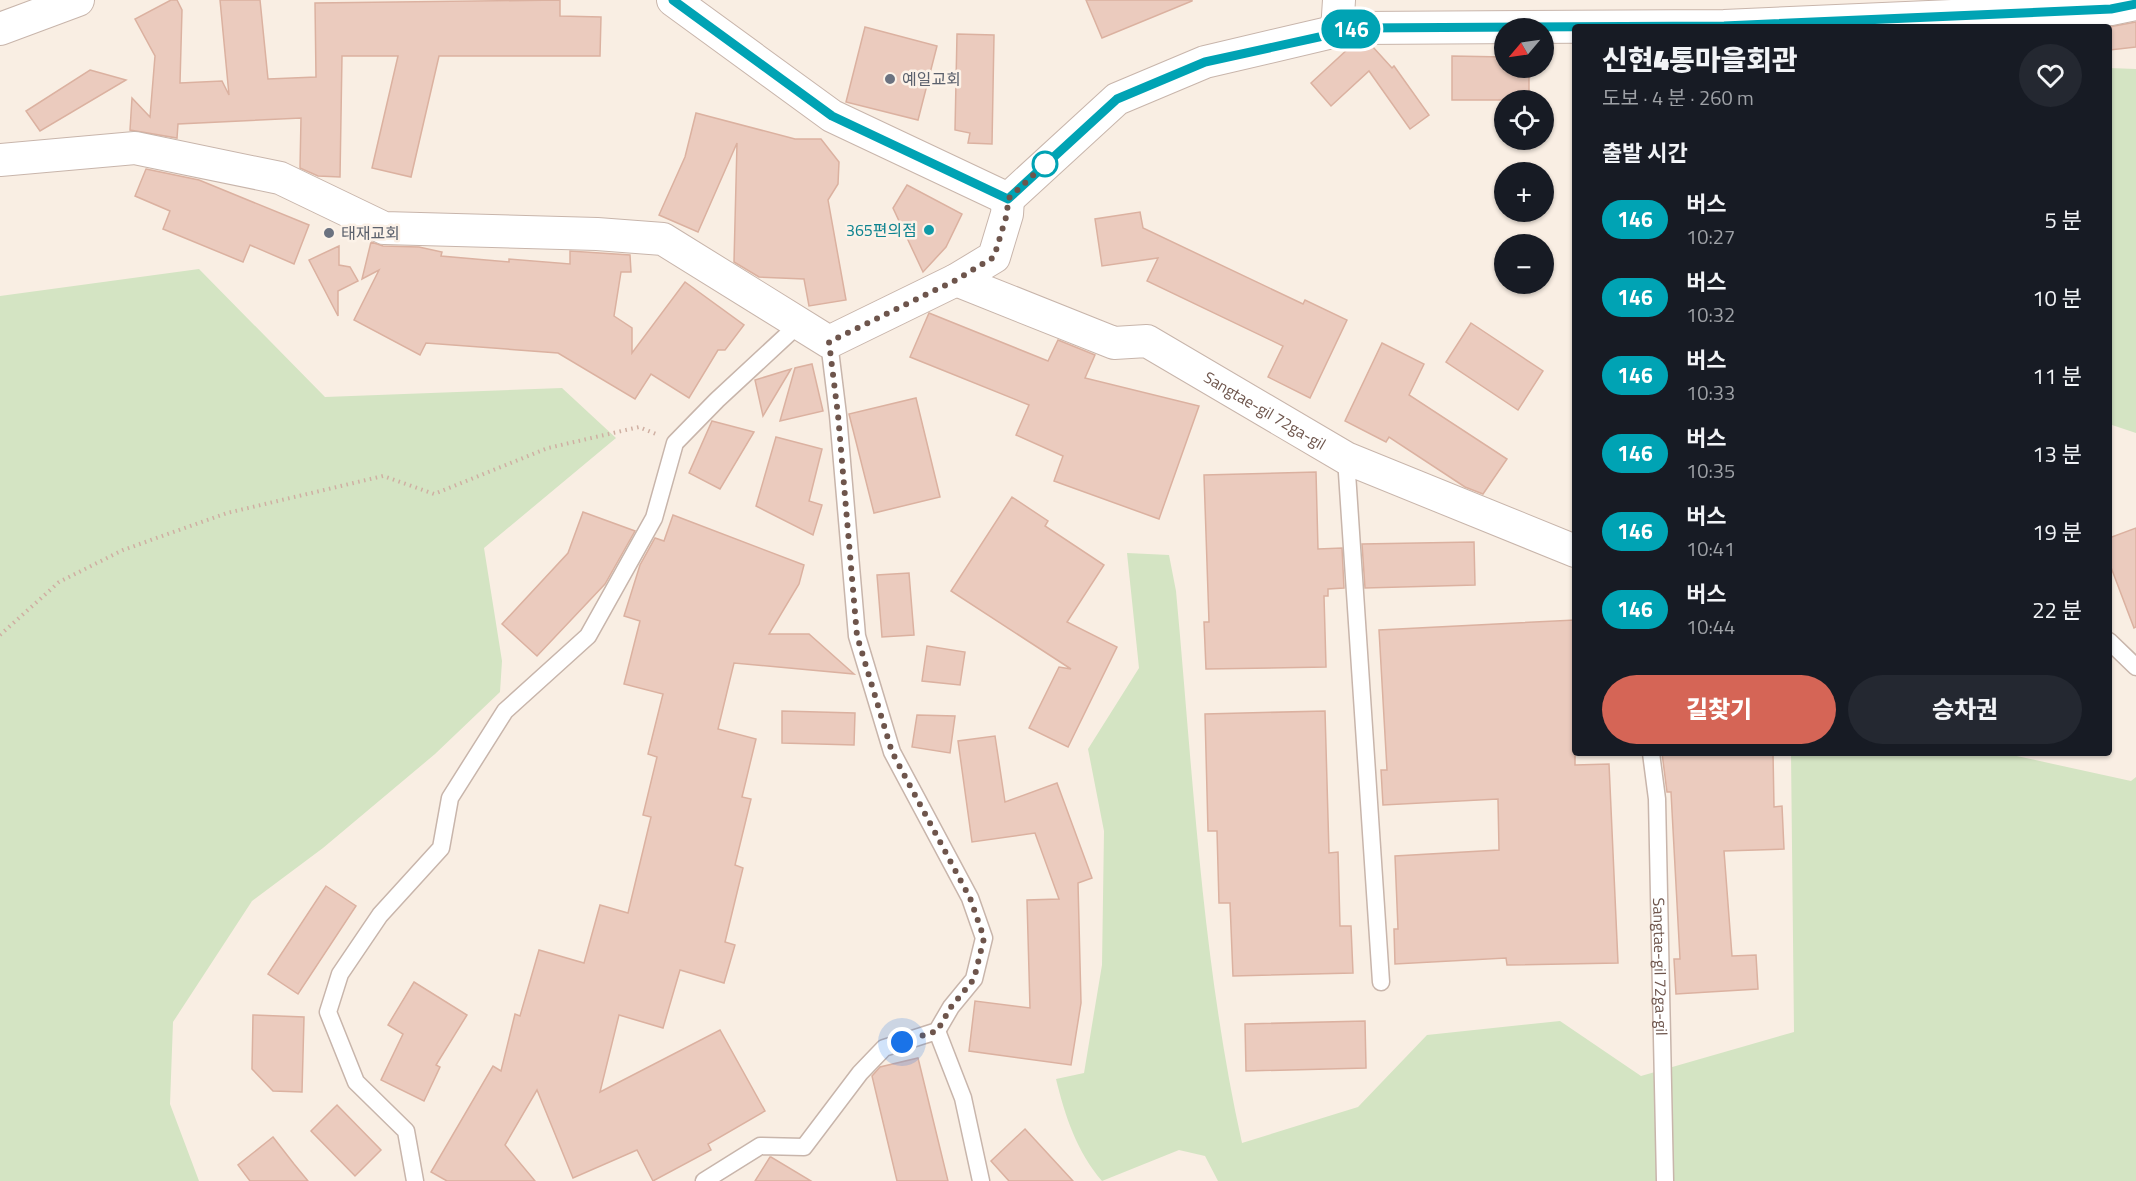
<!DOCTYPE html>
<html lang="ko">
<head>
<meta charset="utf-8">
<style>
  body { margin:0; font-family:"Titillium Web","Noto Sans KR",sans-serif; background:#242831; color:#f1f3f6; height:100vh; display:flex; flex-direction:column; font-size:22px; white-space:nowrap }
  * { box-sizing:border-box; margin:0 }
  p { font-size:20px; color:#9ea1a6 }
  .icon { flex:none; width:33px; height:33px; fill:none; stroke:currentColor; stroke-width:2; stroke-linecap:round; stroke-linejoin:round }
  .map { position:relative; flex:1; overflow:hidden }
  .sheet { position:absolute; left:1572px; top:24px; width:540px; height:732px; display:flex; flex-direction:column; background:#171b24; border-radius:6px; box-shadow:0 2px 4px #0004 }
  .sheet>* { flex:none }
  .badge { padding:0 12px; border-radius:20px; font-size:21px; line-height:39px }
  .needle { width:39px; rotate:241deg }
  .controls { position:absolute; left:1494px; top:18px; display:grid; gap:12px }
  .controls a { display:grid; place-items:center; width:60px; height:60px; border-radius:50%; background:#171b24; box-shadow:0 2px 4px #0004; font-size:30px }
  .you { position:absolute; width:30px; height:30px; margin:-15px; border:4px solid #fff; border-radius:50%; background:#1a73e8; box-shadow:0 0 0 9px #1a73e833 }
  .map>.badge { position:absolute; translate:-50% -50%; box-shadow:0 0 0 3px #fff }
  h2 { padding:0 30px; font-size:22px; line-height:54px }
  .round { display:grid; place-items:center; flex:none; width:63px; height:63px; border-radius:32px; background:#242831 }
  .summary { display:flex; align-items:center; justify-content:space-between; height:102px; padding:0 30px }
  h1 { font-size:28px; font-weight:800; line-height:45px }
  .button { display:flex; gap:12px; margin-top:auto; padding:12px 30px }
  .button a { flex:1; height:69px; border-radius:36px; background:#d56556; color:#fff; font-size:24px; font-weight:800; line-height:69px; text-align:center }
  .button a+a { background:#242831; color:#f1f3f6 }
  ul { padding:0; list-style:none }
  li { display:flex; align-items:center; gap:18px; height:78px; padding:0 30px }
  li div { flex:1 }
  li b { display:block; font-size:22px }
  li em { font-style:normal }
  li .badge { min-width:66px; font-weight:700; text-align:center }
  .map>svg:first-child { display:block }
  .green { fill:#d4e4c3 }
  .building { fill:#ebcbbe; stroke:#dbb1a0; stroke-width:1.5 }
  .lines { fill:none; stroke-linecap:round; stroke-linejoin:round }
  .lane-casing { stroke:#c8b5ab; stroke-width:19 }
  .street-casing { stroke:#c8b5ab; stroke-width:34 }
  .path { stroke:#cfafa2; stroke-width:4; stroke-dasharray:1.5 4.5; stroke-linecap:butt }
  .lane { stroke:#fff; stroke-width:16 }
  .street { stroke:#fff; stroke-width:32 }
  .line-casing { stroke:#fff; stroke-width:14 }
  .line { stroke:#00a3b4; stroke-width:9 }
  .walk { stroke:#6e554c; stroke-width:6; stroke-dasharray:0 10.8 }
  .worship-dot { fill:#6b7280; stroke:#fcf2e8; stroke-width:2 }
  .stop-dot { fill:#fff; stroke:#00a3b4; stroke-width:3 }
  .culture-dot { fill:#0f9aa8; stroke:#fcf2e8; stroke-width:2 }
  .labels { text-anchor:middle; stroke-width:5; stroke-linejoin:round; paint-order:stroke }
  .worship-label { font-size:16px; fill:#5b616d; stroke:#fcf2e8; text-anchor:start }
  .culture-label { font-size:16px; fill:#0d838f; stroke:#fcf2e8; text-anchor:end }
  .street-label { font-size:16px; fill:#6e554c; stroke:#fcf2e8 }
</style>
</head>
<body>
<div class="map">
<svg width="2136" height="1181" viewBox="0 0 2136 1181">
  <rect width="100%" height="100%" fill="#f9eee3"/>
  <g class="green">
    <path d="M 2109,68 L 2136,69 L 2136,433 L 2109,424 Z"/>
    <path d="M 199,269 L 325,397 L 562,388 L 616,438 L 484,548 L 502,661 L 500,692 L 435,754 L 323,848 L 252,901 L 173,1022 L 170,1104 L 199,1181 L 0,1181 L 0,296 Z"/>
    <path d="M 1127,553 L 1169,555 L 1176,591 C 1193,775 1202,963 1242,1143 L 1358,1107 L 1427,1035 L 1560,1021 L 1641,1076 L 1794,1032 L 1791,753 L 2003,753 L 2131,781 L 2136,777 L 2136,1181 L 1218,1181 L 1205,1156 L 1179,1150 L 1102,1181 C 1077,1152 1065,1116 1056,1079 L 1084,1073 L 1102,965 L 1104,831 L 1088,749 L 1139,668 Z"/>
  </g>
  <g class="building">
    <path d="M 171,0 L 177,0 L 182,10 L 180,83 L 222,81 L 229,95 L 220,0 L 260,0 L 268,79 L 316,77 L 315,3 L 560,0 L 560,16 L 601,17 L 600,56 L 439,56 L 411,177 L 372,168 L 398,56 L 342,56 L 340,177 L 318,176 L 300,168 L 301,118 L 178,124 L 177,138 L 130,130 L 132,98 L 150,117 L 155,56 L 135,19 Z"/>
    <path d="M 1086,0 L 1192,0 L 1192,1 L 1102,38 Z"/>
    <path d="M 2136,22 L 2136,47 L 2110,50 L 2109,27 Z"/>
    <path d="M 865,27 L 937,46 L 918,120 L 846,102 Z"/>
    <path d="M 957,34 L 994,35 L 992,144 L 968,143 L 970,133 L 955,130 Z"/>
    <path d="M 1372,46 L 1392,68 L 1394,66 L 1429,115 L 1410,129 L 1369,71 L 1331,106 L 1311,83 L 1349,48 Z"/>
    <path d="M 1452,56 L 1504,57 L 1504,68 L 1529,68 L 1529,100 L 1452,100 Z"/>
    <path d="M 90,70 L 126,80 L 40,131 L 26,111 Z"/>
    <path d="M 696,113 L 795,139 L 821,139 L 839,162 L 838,184 L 828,200 L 846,300 L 809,306 L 804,279 L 759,277 L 734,262 L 737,143 L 698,232 L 659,215 L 685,157 Z"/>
    <path d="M 146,169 L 199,180 L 309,225 L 294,264 L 250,245 L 243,262 L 163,229 L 170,211 L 135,196 Z"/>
    <path d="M 907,185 L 962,214 L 946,247 L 923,272 L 893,208 Z"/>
    <path d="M 1140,212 L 1143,228 L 1303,304 L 1305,300 L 1347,320 L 1310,398 L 1268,377 L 1283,346 L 1147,281 L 1158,258 L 1102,266 L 1095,219 Z"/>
    <path d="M 371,242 L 383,246 L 419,247 L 442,252 L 441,256 L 509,262 L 509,259 L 570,264 L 570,251 L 630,255 L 631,272 L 621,272 L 614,316 L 632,328 L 632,353 L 685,282 L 744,325 L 725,350 L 718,350 L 689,398 L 651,374 L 635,399 L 558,353 L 426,343 L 420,355 L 354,320 L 379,270 L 362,279 Z"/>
    <path d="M 339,246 L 339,265 L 350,267 L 358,281 L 338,291 L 338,316 L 309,260 Z"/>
    <path d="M 929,313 L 1048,361 L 1058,340 L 1095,355 L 1085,378 L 1199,406 L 1159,519 L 1054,481 L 1063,456 L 1016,435 L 1029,405 L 910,357 Z"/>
    <path d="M 1471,323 L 1543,371 L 1518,410 L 1446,362 Z"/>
    <path d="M 1382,343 L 1424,364 L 1409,395 L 1507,459 L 1483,494 L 1465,487 L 1389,437 L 1386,442 L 1345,421 Z"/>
    <path d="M 812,364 L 823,411 L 780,421 L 795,368 Z"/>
    <path d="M 791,369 L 763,416 L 755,380 Z"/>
    <path d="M 916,398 L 940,497 L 874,513 L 849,414 Z"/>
    <path d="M 712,421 L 754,432 L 720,489 L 689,473 Z"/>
    <path d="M 776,437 L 822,449 L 809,501 L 822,505 L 813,535 L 756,506 Z"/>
    <path d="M 1316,472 L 1318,549 L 1342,548 L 1344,588 L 1328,589 L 1328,596 L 1324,596 L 1326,667 L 1206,669 L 1204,622 L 1209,622 L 1204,475 Z"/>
    <path d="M 1012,497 L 1048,521 L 1045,526 L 1104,565 L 1067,622 L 1117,647 L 1068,747 L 1029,728 L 1059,667 L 1071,669 L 951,591 Z"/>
    <path d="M 583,512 L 635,531 L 605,584 L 537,656 L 502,624 L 568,553 Z"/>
    <path d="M 673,515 L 804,565 L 799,584 L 769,634 L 809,634 L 854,674 L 734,663 L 718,729 L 756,739 L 742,797 L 751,799 L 735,865 L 743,868 L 725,942 L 735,945 L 724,983 L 680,970 L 663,1028 L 619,1015 L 600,1092 L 720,1030 L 765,1111 L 708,1144 L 711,1150 L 653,1181 L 637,1150 L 573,1178 L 537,1090 L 505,1145 L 535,1181 L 447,1181 L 431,1172 L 493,1066 L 501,1071 L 515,1014 L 520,1016 L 539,950 L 584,963 L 600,905 L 628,913 L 651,817 L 643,815 L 657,757 L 648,754 L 663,694 L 624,684 L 640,621 L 624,616 L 640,565 L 655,538 L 664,541 Z"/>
    <path d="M 2136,528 L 2136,627 L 2134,628 L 2109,562 L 2109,538 Z"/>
    <path d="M 1474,542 L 1475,585 L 1365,588 L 1362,544 Z"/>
    <path d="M 909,573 L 914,635 L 882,637 L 877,575 Z"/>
    <path d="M 1575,620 L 1575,765 L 1609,764 L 1618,963 L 1507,965 L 1506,958 L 1395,964 L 1394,929 L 1398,929 L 1395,856 L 1499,850 L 1498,799 L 1383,805 L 1381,770 L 1387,770 L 1379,630 Z"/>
    <path d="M 927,646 L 965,652 L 960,685 L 922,681 Z"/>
    <path d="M 782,711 L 855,713 L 854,745 L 782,743 Z"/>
    <path d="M 1325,711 L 1329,853 L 1338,852 L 1340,926 L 1351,926 L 1353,973 L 1233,976 L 1230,903 L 1219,903 L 1217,831 L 1208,831 L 1205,714 Z"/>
    <path d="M 917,715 L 955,716 L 950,753 L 912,747 Z"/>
    <path d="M 995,736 L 1005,802 L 1057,783 L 1092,878 L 1078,883 L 1081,1003 L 1071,1065 L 969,1051 L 975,1001 L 1030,1008 L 1027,900 L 1059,899 L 1035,833 L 972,842 L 958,741 Z"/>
    <path d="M 1662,753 L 1773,753 L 1774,807 L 1782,806 L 1784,849 L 1724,851 L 1732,956 L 1756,955 L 1758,989 L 1676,994 L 1674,959 L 1680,959 L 1671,792 L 1667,792 Z"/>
    <path d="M 326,886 L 356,906 L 298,994 L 268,974 Z"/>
    <path d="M 414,982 L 467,1015 L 436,1065 L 440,1067 L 424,1101 L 381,1080 L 403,1034 L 388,1025 Z"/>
    <path d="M 253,1015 L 304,1017 L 302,1092 L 273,1091 L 252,1069 Z"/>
    <path d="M 1365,1021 L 1366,1068 L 1246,1071 L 1245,1024 Z"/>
    <path d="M 918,1058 L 948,1181 L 897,1181 L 872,1076 L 880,1067 Z"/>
    <path d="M 337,1105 L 381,1150 L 355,1176 L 311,1131 Z"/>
    <path d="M 1025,1129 L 1073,1181 L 1009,1181 L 991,1161 Z"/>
    <path d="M 273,1137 L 294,1164 L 308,1181 L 250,1181 L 238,1165 Z"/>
    <path d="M 770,1157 L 771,1157 L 811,1181 L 755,1181 Z"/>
  </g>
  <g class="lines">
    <defs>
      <g id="lane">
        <path d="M 1346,458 L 1381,982"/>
        <path d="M 2109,641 L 2136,667"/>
        <path id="s1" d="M 1651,753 L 1657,799 L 1665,1181"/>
        <path d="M 937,1031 L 963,1098 L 981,1181"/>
        <path d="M 415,1181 L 406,1131 L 356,1082 L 328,1012 L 340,974 L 380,915 L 441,848 L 450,798 L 505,711 L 588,636 L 654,518 L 675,443 L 717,400 L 799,324"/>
        <path d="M 704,1181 L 760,1146 L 804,1147 L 860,1073 L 884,1048 L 937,1031 L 951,1007 L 974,979 L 984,938 L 970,898 L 892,752 L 857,636 L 838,415 L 829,342"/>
      </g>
      <g id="street">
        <path d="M 673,0 L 832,116 L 1008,199 L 1117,99 L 1205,62 L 1337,31 L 1360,28 L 1724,26 L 2111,9 L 2136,4"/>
        <path d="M 0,29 L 78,0"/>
        <path d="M 1337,31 L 1339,0"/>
        <path d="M 0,160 L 135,148 L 280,178 L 384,228 L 597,234 L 663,239 L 829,342 L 956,280 L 994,257 L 1007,214 L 1008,199"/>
        <path id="s2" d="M 956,280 L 1114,343 L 1147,341 L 1346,458 L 1575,551"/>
      </g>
    </defs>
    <use href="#lane" class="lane-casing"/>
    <use href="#street" class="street-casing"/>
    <path class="path" d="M 0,635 L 59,582 L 123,550 L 227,513 L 383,476 L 434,494 L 548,448 L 639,427 L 656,434"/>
    <use href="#lane" class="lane"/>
    <use href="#street" class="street"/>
  </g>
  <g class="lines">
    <defs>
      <path id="line" d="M 673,0 L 832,116 L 1008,199 L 1117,99 L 1205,62 L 1360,28 L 1724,26 L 2111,9 L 2136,4"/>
    </defs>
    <use href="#line" class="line-casing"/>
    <use href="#line" class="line"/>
    <path class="walk" d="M 902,1042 L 937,1031 L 951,1007 L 974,979 L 984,938 L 970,898 L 892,752 L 857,636 L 838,415 L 829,342 L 956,280 L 994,257 L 1007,214 L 1008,199 L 1045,164"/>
  </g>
  <g class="worship-dot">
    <circle cx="890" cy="79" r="6"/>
    <circle cx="329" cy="233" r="6"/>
  </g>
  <circle class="stop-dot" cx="1045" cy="164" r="12"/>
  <circle class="culture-dot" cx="929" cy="230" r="6"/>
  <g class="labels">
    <g class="worship-label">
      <text x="902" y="85">예일교회</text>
      <text x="341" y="239">태재교회</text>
    </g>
    <g class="culture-label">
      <text x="917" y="236">365편의점</text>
    </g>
    <g class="street-label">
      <text dy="6" stroke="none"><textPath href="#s2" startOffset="340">Sangtae-gil 72ga-gil</textPath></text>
      <text dy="6" stroke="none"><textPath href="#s1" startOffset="214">Sangtae-gil 72ga-gil</textPath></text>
    </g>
  </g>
</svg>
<div class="controls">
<a><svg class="needle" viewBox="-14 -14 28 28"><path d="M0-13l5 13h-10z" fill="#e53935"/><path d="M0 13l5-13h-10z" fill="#9ea1a6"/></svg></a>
<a><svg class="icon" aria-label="locate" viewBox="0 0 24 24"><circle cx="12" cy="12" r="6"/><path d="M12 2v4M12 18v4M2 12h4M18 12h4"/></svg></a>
<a>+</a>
<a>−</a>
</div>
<div class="you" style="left:902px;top:1042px"></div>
<b class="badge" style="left:1351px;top:29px;background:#00a3b4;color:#fff">146</b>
<section class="sheet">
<div class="summary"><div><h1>신현4통마을회관</h1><p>도보 · 4 분 · 260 m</p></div><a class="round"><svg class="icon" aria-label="heart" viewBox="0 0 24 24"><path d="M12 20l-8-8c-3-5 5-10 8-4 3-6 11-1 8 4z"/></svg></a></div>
<h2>출발 시간</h2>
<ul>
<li><span class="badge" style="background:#00a3b4;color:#fff">146</span><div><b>버스</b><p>10:27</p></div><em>5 분</em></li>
<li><span class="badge" style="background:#00a3b4;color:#fff">146</span><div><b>버스</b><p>10:32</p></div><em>10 분</em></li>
<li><span class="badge" style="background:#00a3b4;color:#fff">146</span><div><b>버스</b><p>10:33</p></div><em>11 분</em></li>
<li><span class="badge" style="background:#00a3b4;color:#fff">146</span><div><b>버스</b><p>10:35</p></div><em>13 분</em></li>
<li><span class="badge" style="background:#00a3b4;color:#fff">146</span><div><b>버스</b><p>10:41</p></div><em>19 분</em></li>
<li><span class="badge" style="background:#00a3b4;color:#fff">146</span><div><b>버스</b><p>10:44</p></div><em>22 분</em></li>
</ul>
<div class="button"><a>길찾기</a><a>승차권</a></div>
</section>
</div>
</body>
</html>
